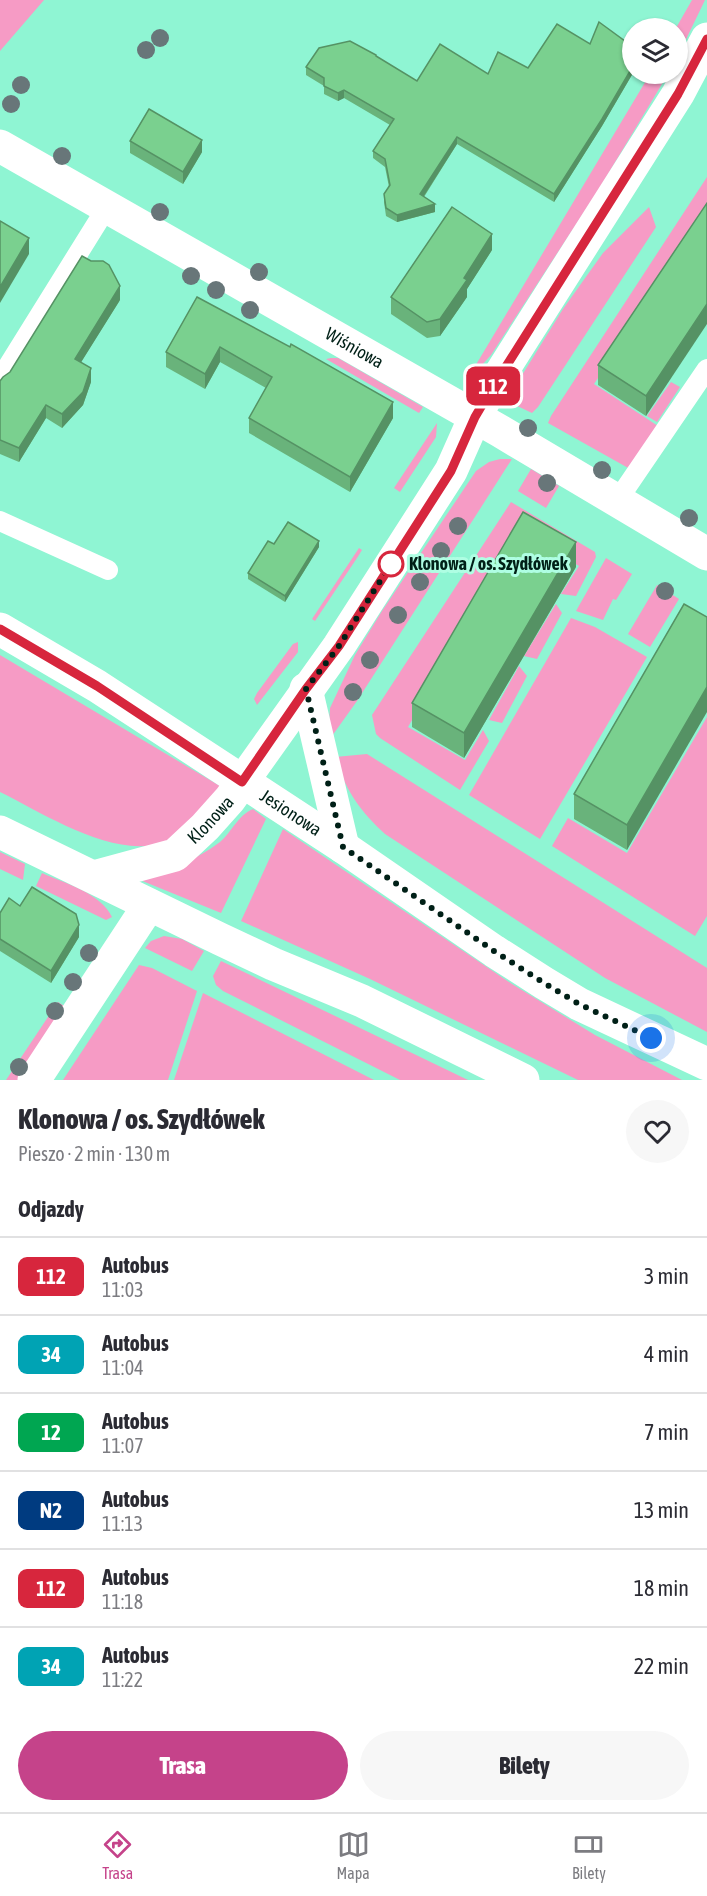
<!DOCTYPE html>
<html lang="pl">
<head>
<meta charset="utf-8">
<style>
  body { margin:0; font-family:"Asap Condensed",sans-serif; background:#f7f7f7; color:#2b2b33; height:100vh; display:flex; flex-direction:column; font-size:22px; white-space:nowrap }
  * { box-sizing:border-box; margin:0 }
  p { font-size:20px; color:#7c7c81 }
  .icon { flex:none; width:33px; height:33px; fill:none; stroke:currentColor; stroke-width:2; stroke-linecap:round; stroke-linejoin:round }
  .map { position:relative; height:1080px; overflow:hidden }
  .side { display:flex; flex-direction:column; background:#fff; flex:1 }
  .side>* { flex:none }
  .badge { padding:0 12px; border-radius:9px; font-size:21px; line-height:39px }
  .controls { position:absolute; left:622px; top:18px; display:grid; gap:12px }
  .controls a { display:grid; place-items:center; width:66px; height:66px; border-radius:50%; background:#fff; box-shadow:0 2px 4px #0004; font-size:30px }
  .you { position:absolute; width:30px; height:30px; margin:-15px; border:4px solid #fff; border-radius:50%; background:#1a73e8; box-shadow:0 0 0 9px #1a73e833 }
  .map>.badge { position:absolute; translate:-50% -50%; box-shadow:0 0 0 3px #fff }
  h2 { padding:0 18px; font-size:22px; line-height:54px }
  .round { display:grid; place-items:center; flex:none; width:63px; height:63px; border-radius:32px; background:#f7f7f7 }
  .overview { display:flex; align-items:center; justify-content:space-between; height:102px; padding:0 18px }
  h1 { font-size:28px; font-weight:800; line-height:45px }
  .primary-button { display:flex; gap:12px; margin-top:auto; padding:12px 18px }
  .primary-button a { flex:1; height:69px; border-radius:36px; background:#c5438a; color:#fff; font-size:24px; font-weight:800; line-height:69px; text-align:center }
  .primary-button a+a { background:#f7f7f7; color:#2b2b33 }
  ul { padding:0; list-style:none }
  li { display:flex; align-items:center; gap:18px; height:78px; padding:0 18px; border-top:2px solid #e1e1e2 }
  li div { flex:1 }
  li b { display:block; font-size:22px }
  li em { font-style:normal }
  li .badge { min-width:66px; font-weight:700; text-align:center }
  .tabs { display:flex; justify-content:space-around; align-items:center; height:84px; border-top:2px solid #e1e1e2; background:#fff; font-size:16px; color:#7c7c81 }
  .tabs a { display:grid; justify-items:center; gap:3px }
  .tabs .current { color:#c5438a }
  .map>svg:first-child { display:block }
  .green { fill:#f69bc5 }
  .lines { fill:none; stroke-linecap:round; stroke-linejoin:round }
  .lane { stroke:#fff; stroke-width:20 }
  .street { stroke:#fff; stroke-width:33 }
  .secondary { stroke:#fff; stroke-width:33 }
  .primary { stroke:#fff; stroke-width:33 }
  .tree { fill:#687679 }
  .wall { fill:#69b37b }
  .shaded-wall { fill:#559264 }
  .building { fill:#7ad08f; stroke:#559264; stroke-width:1.5 }
  .line-casing { stroke:#fff; stroke-width:14 }
  .line { stroke:#d7263d; stroke-width:9 }
  .walk { stroke:#002017; stroke-width:6; stroke-dasharray:0 10.8 }
  .stop-dot { fill:#fff; stroke:#d7263d; stroke-width:3 }
  .labels { text-anchor:middle; stroke-width:6; stroke-linejoin:round; paint-order:stroke }
  .street-label { font-size:18px; fill:#002017; stroke:#affee3 }
  .stop-label { font-size:18px; font-weight:bold; fill:#002017; stroke:#affee3; text-anchor:start }
</style>
</head>
<body>
<div class="map">
<svg width="707" height="1080" viewBox="0 0 707 1080">
  <rect width="100%" height="100%" fill="#8ff5d3"/>
  <g class="green">
    <path d="M 0,0 L 44,0 L 0,51 Z"/>
    <path d="M 692,0 L 705,0 L 678,56 L 678,28 L 676,28 Z"/>
    <path d="M 650,74 L 668,74 L 599,189 L 491,355 L 474,374 L 474,368 Z"/>
    <path d="M 707,177 L 707,217 L 594,384 L 658,426 L 630,469 L 548,423 L 551,416 Z"/>
    <path d="M 649,207 L 656,227 L 538,407 L 532,413 L 513,404 L 511,399 L 514,388 L 563,309 L 603,253 Z"/>
    <path d="M 331,358 L 338,358 L 423,407 L 419,413 L 326,359 Z"/>
    <path d="M 671,382 L 680,387 L 657,422 L 647,416 Z"/>
    <path d="M 437,423 L 436,437 L 400,492 L 394,488 Z"/>
    <path d="M 500,459 L 512,459 L 357,701 L 332,736 L 329,727 L 330,708 L 355,655 L 382,611 L 476,471 L 489,462 Z"/>
    <path d="M 531,469 L 559,486 L 546,508 L 518,491 Z"/>
    <path d="M 511,502 L 595,552 L 596,557 L 576,596 L 561,594 L 579,566 L 523,533 L 408,727 L 465,760 L 483,730 L 489,741 L 460,790 L 380,738 L 376,734 L 372,715 Z"/>
    <path d="M 359,548 L 362,550 L 357,558 L 315,621 L 312,619 Z"/>
    <path d="M 606,558 L 632,574 L 616,600 L 613,599 L 603,620 L 576,611 Z"/>
    <path d="M 657,585 L 679,599 L 650,647 L 628,634 Z"/>
    <path d="M 556,604 L 562,613 L 537,659 L 524,656 Z"/>
    <path d="M 571,618 L 595,627 L 647,657 L 540,839 L 469,795 Z"/>
    <path d="M 298,642 L 298,652 L 257,705 L 254,699 L 257,693 L 293,644 Z"/>
    <path d="M 0,655 L 220,786 L 222,793 C 211,803 179,836 167,841 C 117,862 45,814 0,792 Z"/>
    <path d="M 519,666 L 527,676 L 502,723 L 489,720 Z"/>
    <path d="M 707,717 L 707,916 L 695,936 L 552,846 L 568,818 L 627,853 Z"/>
    <path d="M 367,754 L 707,968 L 707,1032 L 605,978 L 385,834 C 359,810 346,791 335,757 Z"/>
    <path d="M 253,809 L 266,819 L 221,913 L 140,880 C 168,870 196,860 220,842 C 232,832 238,815 253,809 Z"/>
    <path d="M 283,829 L 512,984 L 595,1035 L 682,1080 L 578,1080 L 370,979 L 241,921 Z"/>
    <path d="M 0,852 L 25,864 L 23,880 L 0,869 Z"/>
    <path d="M 42,873 C 64,883 101,893 112,917 L 106,920 L 36,886 Z"/>
    <path d="M 164,936 L 182,939 L 204,951 L 192,971 L 145,948 L 151,941 Z"/>
    <path d="M 221,961 L 468,1080 L 400,1080 L 223,991 L 216,985 L 213,976 Z"/>
    <path d="M 139,965 L 152,968 L 197,991 L 168,1080 L 63,1080 Z"/>
    <path d="M 203,993 L 374,1080 L 174,1080 Z"/>
    <path d="M 58,1002 L 67,1008 L 20,1080 L 6,1080 Z"/>
  </g>
  <g class="lines">
    <g class="lane">
      <path d="M 0,379 L 107,207"/>
      <path d="M 617,501 L 707,369"/>
      <path d="M 0,521 L 108,570"/>
    </g>
    <g class="street">
      <path id="s1" d="M 0,146 L 500,431 L 707,554"/>
      <path d="M 34,1080 L 149,905"/>
    </g>
    <g class="secondary">
      <path d="M 306,689 L 343,847"/>
      <path id="s2" d="M 94,877 L 175,855 L 205,827 L 230,799 L 339,646 L 451,471 L 475,417 L 487,395 L 678,94 L 707,39"/>
    </g>
    <g class="primary">
      <path id="s3" d="M 0,629 L 97,686 L 343,847 L 494,951 L 544,983 L 579,1004 L 707,1064"/>
      <path d="M 0,832 L 220,939 L 273,964 L 362,1001 L 523,1080"/>
    </g>
  </g>
  <g class="tree">
    <circle cx="160" cy="38" r="9"/>
    <circle cx="146" cy="50" r="9"/>
    <circle cx="21" cy="85" r="9"/>
    <circle cx="11" cy="104" r="9"/>
    <circle cx="62" cy="156" r="9"/>
    <circle cx="160" cy="212" r="9"/>
    <circle cx="259" cy="272" r="9"/>
    <circle cx="191" cy="276" r="9"/>
    <circle cx="216" cy="290" r="9"/>
    <circle cx="250" cy="310" r="9"/>
    <circle cx="528" cy="428" r="9"/>
    <circle cx="602" cy="470" r="9"/>
    <circle cx="547" cy="483" r="9"/>
    <circle cx="689" cy="518" r="9"/>
    <circle cx="458" cy="526" r="9"/>
    <circle cx="441" cy="551" r="9"/>
    <circle cx="420" cy="582" r="9"/>
    <circle cx="665" cy="591" r="9"/>
    <circle cx="398" cy="615" r="9"/>
    <circle cx="370" cy="660" r="9"/>
    <circle cx="353" cy="692" r="9"/>
    <circle cx="89" cy="953" r="9"/>
    <circle cx="73" cy="982" r="9"/>
    <circle cx="55" cy="1011" r="9"/>
    <circle cx="19" cy="1067" r="9"/>
  </g>
  <g class="wall">
    <path d="M 590,44 L 633,47 L 633,73 L 602,126 L 554,202 L 457,144 L 424,197 L 435,212 L 397,222 L 386,216 L 384,202 L 384,194 L 389,187 L 385,167 L 373,158 L 373,151 L 390,125 L 344,98 L 338,101 L 324,94 L 324,86 L 306,75 L 306,67 L 376,57 L 417,81 L 488,74 L 528,68 Z"/>
    <path d="M 130,141 L 202,152 L 183,184 L 130,153 Z"/>
    <path d="M 707,203 L 646,416 L 598,385 L 598,365 Z"/>
    <path d="M 492,250 L 467,289 L 467,297 L 440,336 L 427,338 L 391,314 L 391,297 Z"/>
    <path d="M 197,297 L 393,418 L 350,492 L 249,433 L 249,418 L 266,388 L 220,362 L 205,389 L 166,367 L 166,352 Z"/>
    <path d="M 120,300 L 81,362 L 91,382 L 83,405 L 62,428 L 46,418 L 19,462 L 0,454 L 0,381 Z"/>
    <path d="M 274,544 L 319,547 L 285,602 L 248,579 L 248,573 Z"/>
    <path d="M 576,567 L 464,758 L 412,727 L 412,703 Z"/>
    <path d="M 684,604 L 627,850 L 574,819 L 574,794 Z"/>
    <path d="M 20,906 L 79,937 L 51,983 L 0,951 L 0,913 Z"/>
  </g>
  <g class="shaded-wall">
    <path d="M 633,66 L 633,73 L 602,126 L 554,202 L 554,194 Z"/>
    <path d="M 344,90 L 344,98 L 338,101 L 338,93 Z"/>
    <path d="M 457,137 L 457,144 L 420,202 L 420,194 Z"/>
    <path d="M 202,140 L 202,152 L 183,184 L 183,172 Z"/>
    <path d="M 435,204 L 435,212 L 397,222 L 397,215 Z"/>
    <path d="M 492,234 L 492,250 L 467,289 L 467,297 L 440,336 L 440,319 L 464,278 Z"/>
    <path d="M 29,238 L 29,254 L 0,303 L 0,287 Z"/>
    <path d="M 120,286 L 120,300 L 75,372 L 75,359 Z"/>
    <path d="M 707,304 L 707,324 L 646,416 L 646,396 Z"/>
    <path d="M 220,347 L 220,362 L 205,389 L 205,374 Z"/>
    <path d="M 91,368 L 91,382 L 83,405 L 62,428 L 62,414 Z"/>
    <path d="M 393,402 L 393,418 L 350,492 L 350,477 Z"/>
    <path d="M 46,405 L 46,418 L 19,462 L 19,448 Z"/>
    <path d="M 319,541 L 319,547 L 285,602 L 285,596 Z"/>
    <path d="M 576,542 L 576,567 L 464,758 L 464,733 Z"/>
    <path d="M 707,687 L 707,712 L 627,850 L 627,825 Z"/>
    <path d="M 79,925 L 79,937 L 51,983 L 51,971 Z"/>
  </g>
  <g class="building">
    <path d="M 599,22 L 633,47 L 633,66 L 602,119 L 554,194 L 457,137 L 420,194 L 435,204 L 397,215 L 386,208 L 384,194 L 390,185 L 385,159 L 373,151 L 394,119 L 344,90 L 338,93 L 324,86 L 324,78 L 306,67 L 319,48 L 350,41 L 376,55 L 376,56 L 417,81 L 440,44 L 488,74 L 498,52 L 528,68 L 557,24 L 590,44 Z"/>
    <path d="M 149,109 L 202,140 L 183,172 L 130,141 Z"/>
    <path d="M 707,203 L 707,304 L 646,396 L 598,365 Z"/>
    <path d="M 452,207 L 492,234 L 464,278 L 467,280 L 440,319 L 427,322 L 391,297 Z"/>
    <path d="M 0,221 L 29,238 L 0,287 Z"/>
    <path d="M 82,256 L 91,261 L 103,261 L 109,265 L 120,286 L 75,359 L 91,368 L 83,392 L 62,414 L 46,405 L 19,448 L 0,440 L 0,381 L 3,377 L 10,372 Z"/>
    <path d="M 197,297 L 290,347 L 291,344 L 393,402 L 350,477 L 249,418 L 272,377 L 220,347 L 205,374 L 166,352 Z"/>
    <path d="M 523,512 L 576,542 L 464,733 L 412,703 Z"/>
    <path d="M 288,522 L 319,541 L 285,596 L 248,573 L 268,541 L 274,544 Z"/>
    <path d="M 684,604 L 707,617 L 707,687 L 627,825 L 574,794 Z"/>
    <path d="M 32,887 L 76,914 L 79,925 L 51,971 L 0,939 L 0,913 L 9,898 L 20,906 Z"/>
  </g>
  <g class="lines">
    <defs>
      <path id="line" d="M 0,629 L 97,686 L 242,782 L 306,689 L 339,646 L 451,471 L 475,417 L 488,395 L 678,94 L 707,39"/>
    </defs>
    <use href="#line" class="line-casing"/>
    <use href="#line" class="line"/>
    <path class="walk" d="M 391,564 L 339,646 L 306,689 L 343,847 L 494,951 L 544,983 L 579,1004 L 651,1038"/>
  </g>
  <circle class="stop-dot" cx="391" cy="564" r="12"/>
  <g class="labels">
    <g class="street-label">
      <text dy="6" stroke="none"><textPath href="#s1" startOffset="408">Wiśniowa</textPath></text>
      <text dy="6" stroke="none"><textPath href="#s3" startOffset="344">Jesionowa</textPath></text>
      <text dy="6" stroke="none"><textPath href="#s2" startOffset="134">Klonowa</textPath></text>
    </g>
    <g class="stop-label">
      <text x="409" y="570">Klonowa / os. Szydłówek</text>
    </g>
  </g>
</svg>
<div class="controls">
<a><svg class="icon" aria-label="layers" viewBox="0 0 24 24"><path d="M12 4l9 5-9 5-9-5zM3 14l9 5 9-5"/></svg></a>
</div>
<div class="you" style="left:651px;top:1038px"></div>
<b class="badge" style="left:493px;top:386px;background:#d7263d;color:#fff">112</b>
</div>
<section class="side">
<div class="overview"><div><h1>Klonowa / os. Szydłówek</h1><p>Pieszo · 2 min · 130 m</p></div><a class="round"><svg class="icon" aria-label="heart" viewBox="0 0 24 24"><path d="M12 20l-8-8c-3-5 5-10 8-4 3-6 11-1 8 4z"/></svg></a></div>
<h2>Odjazdy</h2>
<ul>
<li><span class="badge" style="background:#d7263d;color:#fff">112</span><div><b>Autobus</b><p>11:03</p></div><em>3 min</em></li>
<li><span class="badge" style="background:#00a3b4;color:#fff">34</span><div><b>Autobus</b><p>11:04</p></div><em>4 min</em></li>
<li><span class="badge" style="background:#00a651;color:#fff">12</span><div><b>Autobus</b><p>11:07</p></div><em>7 min</em></li>
<li><span class="badge" style="background:#003b80;color:#fff">N2</span><div><b>Autobus</b><p>11:13</p></div><em>13 min</em></li>
<li><span class="badge" style="background:#d7263d;color:#fff">112</span><div><b>Autobus</b><p>11:18</p></div><em>18 min</em></li>
<li><span class="badge" style="background:#00a3b4;color:#fff">34</span><div><b>Autobus</b><p>11:22</p></div><em>22 min</em></li>
</ul>
<div class="primary-button"><a>Trasa</a><a>Bilety</a></div>
</section>
<nav class="tabs">
<a class="current"><svg class="icon" aria-label="directions" viewBox="0 0 24 24"><path d="M12 3l9 9-9 9-9-9zM9 14v-3h6M13 9l2 2-2 2"/></svg>Trasa</a>
<a><svg class="icon" aria-label="map" viewBox="0 0 24 24"><path d="M3 6l6-2 6 2 6-2v14l-6 2-6-2-6 2zM9 4v14M15 6v14"/></svg>Mapa</a>
<a><svg class="icon" aria-label="tickets" viewBox="0 0 24 24"><path d="M3 7h18v10H3zM15 7v10"/></svg>Bilety</a>
</nav>
</body>
</html>
